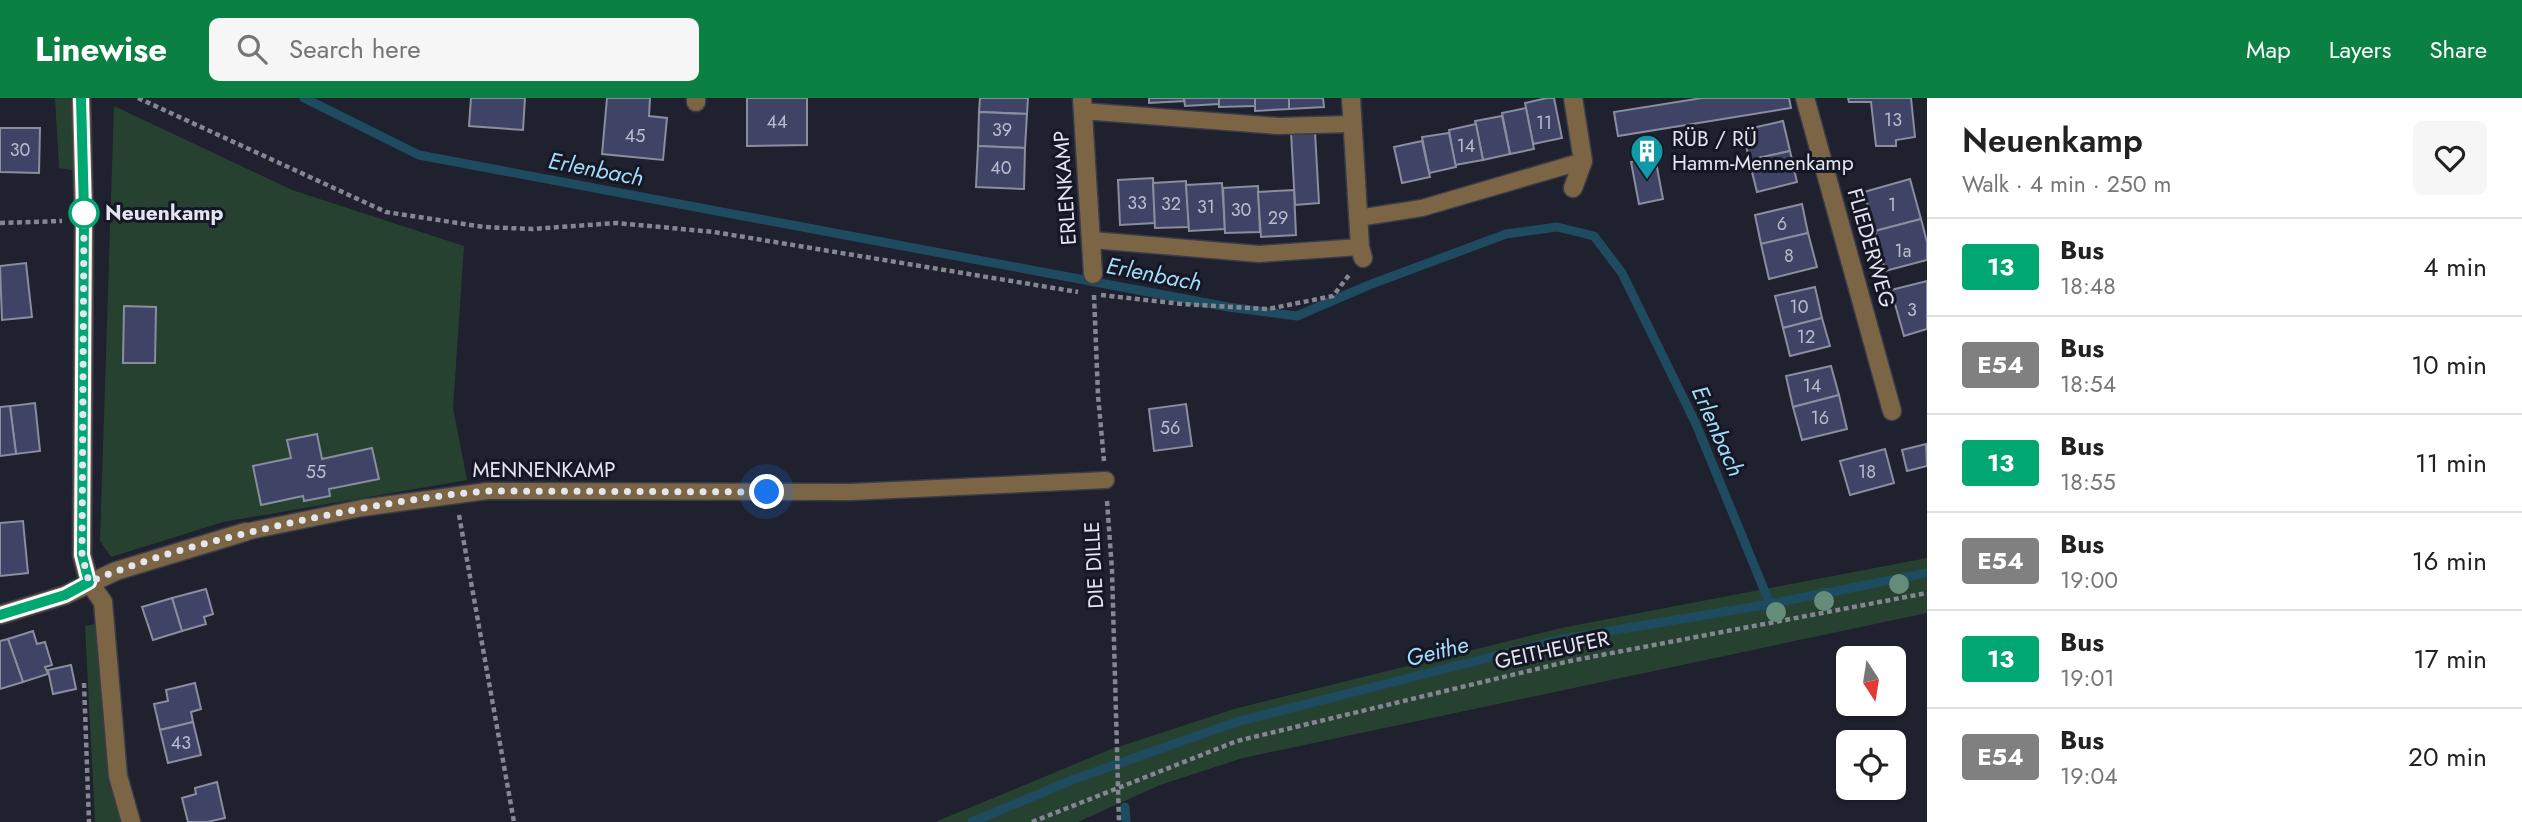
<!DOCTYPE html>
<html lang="en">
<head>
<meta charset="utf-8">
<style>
  body { margin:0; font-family:Jost,sans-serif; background:#f6f6f6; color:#222; height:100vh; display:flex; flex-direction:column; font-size:26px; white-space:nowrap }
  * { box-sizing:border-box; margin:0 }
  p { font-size:23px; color:#767676 }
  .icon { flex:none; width:38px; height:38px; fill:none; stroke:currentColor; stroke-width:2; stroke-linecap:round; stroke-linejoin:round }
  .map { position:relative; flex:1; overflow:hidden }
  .drawer { display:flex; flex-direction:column; background:#fff; width:595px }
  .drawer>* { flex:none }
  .badge { padding:0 14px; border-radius:5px; font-size:24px; line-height:46px }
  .needle { width:46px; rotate:168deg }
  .fabs { position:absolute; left:1836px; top:548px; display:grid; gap:14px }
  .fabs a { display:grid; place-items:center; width:70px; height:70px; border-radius:10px; background:#fff; box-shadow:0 2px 5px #0004; font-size:35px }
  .you { position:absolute; width:35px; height:35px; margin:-18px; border:5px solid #fff; border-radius:50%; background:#1a73e8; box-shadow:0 0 0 10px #1a73e833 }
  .map>.badge { position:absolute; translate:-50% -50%; box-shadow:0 0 0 4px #fff }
  .round { display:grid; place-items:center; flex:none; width:74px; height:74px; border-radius:10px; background:#f6f6f6 }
  .summary { display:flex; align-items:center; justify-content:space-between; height:119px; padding:0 35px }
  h1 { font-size:33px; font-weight:600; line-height:52px }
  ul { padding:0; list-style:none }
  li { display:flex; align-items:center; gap:21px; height:98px; padding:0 35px; border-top:2px solid #e0e0e0 }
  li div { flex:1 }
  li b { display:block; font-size:26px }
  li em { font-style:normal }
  li .badge { min-width:77px; font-weight:700; text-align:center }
  header { display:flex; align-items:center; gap:42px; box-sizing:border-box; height:98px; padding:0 35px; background:#0b8043; color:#fff }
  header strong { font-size:33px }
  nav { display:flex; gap:38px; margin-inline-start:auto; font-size:24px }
  .search { width:490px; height:63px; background:#f6f6f6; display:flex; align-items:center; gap:18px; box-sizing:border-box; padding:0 24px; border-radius:10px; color:#767676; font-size:26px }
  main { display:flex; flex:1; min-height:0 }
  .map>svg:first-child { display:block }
  .green { fill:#274130 }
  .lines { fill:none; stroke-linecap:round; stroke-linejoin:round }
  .stream { stroke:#1e4b60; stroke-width:9 }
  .building { fill:#3f4467; stroke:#8a8d9e; stroke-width:2 }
  .lane-casing { stroke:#3a3c49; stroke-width:19 }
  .street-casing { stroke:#3a3c49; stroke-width:21 }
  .path { stroke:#848692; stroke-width:4.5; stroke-dasharray:5 3.5; stroke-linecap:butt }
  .lane { stroke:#7b6545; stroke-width:16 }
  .street { stroke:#7b6545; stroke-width:18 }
  .tree { fill:#658b79 }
  .line-casing { stroke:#fff; stroke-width:16 }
  .line { stroke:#00a770; stroke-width:10 }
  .walk { stroke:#e3e5ef; stroke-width:7; stroke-dasharray:0 12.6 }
  .stop-dot { fill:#fff; stroke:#00a770; stroke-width:3.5 }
  .labels { text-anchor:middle; stroke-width:6; stroke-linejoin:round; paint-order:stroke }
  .number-label { font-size:18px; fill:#babdcd }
  .poi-label { font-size:21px; fill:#e3e5ef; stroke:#151824; text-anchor:start }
  .street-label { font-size:21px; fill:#e3e5ef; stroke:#151824 }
  .stop-label { font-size:21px; font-weight:bold; fill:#e3e5ef; stroke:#151824; text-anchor:start }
  .water-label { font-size:23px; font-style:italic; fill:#a3dcfa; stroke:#151824 }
</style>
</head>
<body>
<header>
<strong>Linewise</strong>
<div class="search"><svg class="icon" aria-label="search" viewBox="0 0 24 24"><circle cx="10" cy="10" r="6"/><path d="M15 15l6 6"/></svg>Search here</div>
<nav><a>Map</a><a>Layers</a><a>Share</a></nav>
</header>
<main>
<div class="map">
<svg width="1927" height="724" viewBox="0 0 1927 724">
  <rect width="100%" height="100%" fill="#1f212e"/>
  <g class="green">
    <path d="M 55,0 L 73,0 L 78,73 L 59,70 Z"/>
    <path d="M 114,8 L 292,92 L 464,148 L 453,310 L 467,382 L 223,424 L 111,459 L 100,443 Z"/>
    <path d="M 1927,460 L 1927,515 L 1243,660 L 1160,687 L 1078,724 L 935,724 L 1109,652 L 1234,611 L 1561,530 Z"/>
    <path d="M 96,526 L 109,665 L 125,724 L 95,724 L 85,528 Z"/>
  </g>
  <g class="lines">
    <g class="stream">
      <path d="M 304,0 L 419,57 L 1228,209 L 1297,218 L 1369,187 L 1506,136 L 1557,129 L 1594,138 L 1622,175 L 1696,326 L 1770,506"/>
      <path d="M 1125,709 L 1126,724"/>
      <path d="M 972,724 L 1072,682 L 1236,624 L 1562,541 L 1770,506 L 1927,475"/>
    </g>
  </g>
  <g class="building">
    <path d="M 471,0 L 525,0 L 523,32 L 469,28 Z"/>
    <path d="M 607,0 L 650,0 L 649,18 L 667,20 L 663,62 L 602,56 Z"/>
    <path d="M 747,0 L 807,0 L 807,47 L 747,48 Z"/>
    <path d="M 980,0 L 1028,0 L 1027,16 L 979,14 Z"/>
    <path d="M 1149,0 L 1184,0 L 1185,3 L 1149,5 Z"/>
    <path d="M 1184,0 L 1219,0 L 1219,6 L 1185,8 Z"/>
    <path d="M 1219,0 L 1255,0 L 1255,8 L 1219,9 Z"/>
    <path d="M 1255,0 L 1289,0 L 1289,11 L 1255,13 Z"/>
    <path d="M 1289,0 L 1323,0 L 1324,9 L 1289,11 Z"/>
    <path d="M 1547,0 L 1554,0 L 1562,40 L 1533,46 L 1525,5 Z"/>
    <path d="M 1702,0 L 1789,0 L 1791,10 L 1618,38 L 1614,14 Z"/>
    <path d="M 1848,0 L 1911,0 L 1915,39 L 1896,42 L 1896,48 L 1876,48 L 1871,4 L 1849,4 Z"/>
    <path d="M 1526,10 L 1534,51 L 1510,56 L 1502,15 Z"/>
    <path d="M 979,14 L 1027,16 L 1025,50 L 978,48 Z"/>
    <path d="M 1502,18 L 1510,56 L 1483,62 L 1475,23 Z"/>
    <path d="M 1783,23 L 1790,53 L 1749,62 L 1743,32 Z"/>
    <path d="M 1476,26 L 1483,62 L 1455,67 L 1449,32 Z"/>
    <path d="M 0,30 L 40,30 L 39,75 L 0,74 Z"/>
    <path d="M 1315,34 L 1319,105 L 1295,107 L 1291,35 Z"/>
    <path d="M 1449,35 L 1456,69 L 1429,75 L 1422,39 Z"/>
    <path d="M 1422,43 L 1430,79 L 1402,85 L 1394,49 Z"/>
    <path d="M 978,48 L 1025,50 L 1024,91 L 976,89 Z"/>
    <path d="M 1790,53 L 1797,84 L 1757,94 L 1749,62 Z"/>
    <path d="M 1655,59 L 1663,101 L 1639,106 L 1631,64 Z"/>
    <path d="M 1153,80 L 1155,125 L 1120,127 L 1118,82 Z"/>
    <path d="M 1910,81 L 1921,121 L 1875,133 L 1864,94 Z"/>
    <path d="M 1186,83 L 1189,129 L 1155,130 L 1153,85 Z"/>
    <path d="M 1222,85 L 1225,131 L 1189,133 L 1186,87 Z"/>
    <path d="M 1258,88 L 1260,134 L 1225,135 L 1223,90 Z"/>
    <path d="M 1294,92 L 1296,137 L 1261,139 L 1258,94 Z"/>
    <path d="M 1802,106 L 1808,135 L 1761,146 L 1755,117 Z"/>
    <path d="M 1921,121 L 1927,144 L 1927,162 L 1885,173 L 1875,133 Z"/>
    <path d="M 1808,135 L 1817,169 L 1769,181 L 1761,146 Z"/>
    <path d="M 26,165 L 32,219 L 2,222 L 0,168 Z"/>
    <path d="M 1927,183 L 1927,231 L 1904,238 L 1891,192 Z"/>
    <path d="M 1815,189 L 1822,220 L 1783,230 L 1775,198 Z"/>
    <path d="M 124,208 L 156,209 L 155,265 L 123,265 Z"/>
    <path d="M 1822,220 L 1830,248 L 1790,258 L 1783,230 Z"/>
    <path d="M 1831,268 L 1839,297 L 1793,309 L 1786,278 Z"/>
    <path d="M 1839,297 L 1847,331 L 1802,342 L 1793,309 Z"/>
    <path d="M 35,305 L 40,353 L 16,356 L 10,308 Z"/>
    <path d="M 1186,306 L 1192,348 L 1154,353 L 1149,311 Z"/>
    <path d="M 10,308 L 16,356 L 0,358 L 0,309 Z"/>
    <path d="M 317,336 L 322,361 L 372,350 L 379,381 L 329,391 L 330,398 L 304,403 L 303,398 L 261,407 L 253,368 L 291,360 L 287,342 Z"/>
    <path d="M 1926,346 L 1927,368 L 1907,373 L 1902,352 Z"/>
    <path d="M 1885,351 L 1894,385 L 1850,397 L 1840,363 Z"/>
    <path d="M 23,423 L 28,475 L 0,478 L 0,425 Z"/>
    <path d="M 206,491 L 213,516 L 204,519 L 206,526 L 182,533 L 172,500 Z"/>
    <path d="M 172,500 L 182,533 L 153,542 L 142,509 Z"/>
    <path d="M 33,533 L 37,546 L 45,544 L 52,567 L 45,569 L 48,576 L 23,584 L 8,541 Z"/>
    <path d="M 8,541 L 23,584 L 0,591 L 0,543 Z"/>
    <path d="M 71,567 L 76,591 L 53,596 L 48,572 Z"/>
    <path d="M 195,585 L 201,611 L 191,614 L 193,624 L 160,632 L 154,606 L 168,603 L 166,592 Z"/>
    <path d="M 193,624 L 201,657 L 168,665 L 160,632 Z"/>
    <path d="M 217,684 L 225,720 L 207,724 L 188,724 L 182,700 L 196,696 L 195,690 Z"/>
  </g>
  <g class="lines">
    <defs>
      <g id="lane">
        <path d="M 1082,13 L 1278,28 L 1352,26"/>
        <path d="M 1358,120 L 1422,110 L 1583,63"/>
        <path d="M 1092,142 L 1259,156 L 1360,149"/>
        <path d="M 245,434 L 362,410 L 487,393 L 851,394 L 1106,382"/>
      </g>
      <g id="street">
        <path d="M 81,0 L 84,123 L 82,457 L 89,484 L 103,504 L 118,678 L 131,724"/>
        <path d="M 1082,0 L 1093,176"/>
        <path d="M 1351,0 L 1360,149 L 1363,160"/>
        <path d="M 1573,0 L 1583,63 L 1573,90"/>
        <path d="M 1805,0 L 1892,313"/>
        <path d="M 696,4 L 696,0"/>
        <path d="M 0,517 L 65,497 L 116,473 L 245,434"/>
      </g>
    </defs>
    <use href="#lane" class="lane-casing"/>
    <use href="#street" class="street-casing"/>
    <g class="path">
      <path d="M 138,0 L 386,114 L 484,129 L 532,131 L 617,125 L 714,134 L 1078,194"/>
      <path d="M 0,125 L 62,123"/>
      <path d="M 1094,197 L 1098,297 L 1104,363"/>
      <path d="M 1101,197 L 1182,206 L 1268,211 L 1333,198 L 1349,177"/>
      <path d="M 1107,403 L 1112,472 L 1119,724"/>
      <path d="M 459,417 L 514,724"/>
      <path d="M 84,585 L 89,724"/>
      <path d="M 1032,724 L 1237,643 L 1570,563 L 1927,495"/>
    </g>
    <use href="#lane" class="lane"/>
    <use href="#street" class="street"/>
  </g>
  <g class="tree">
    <circle cx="1899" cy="486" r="10"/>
    <circle cx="1824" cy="503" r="10"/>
    <circle cx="1776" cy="514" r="10"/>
  </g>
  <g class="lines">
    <defs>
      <path id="line" d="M 0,517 L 65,497 L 89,484 L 82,457 L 84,114 L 81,0"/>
    </defs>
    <use href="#line" class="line-casing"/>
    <use href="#line" class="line"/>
    <path class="walk" d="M 84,115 L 82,457 L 89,484 C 156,456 228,439 299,423 C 361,410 424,398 488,393 L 767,394"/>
  </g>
  <defs>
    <symbol id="building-pin" viewBox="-11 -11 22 30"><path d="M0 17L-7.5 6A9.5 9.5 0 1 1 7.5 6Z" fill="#0f9aa8" stroke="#151824"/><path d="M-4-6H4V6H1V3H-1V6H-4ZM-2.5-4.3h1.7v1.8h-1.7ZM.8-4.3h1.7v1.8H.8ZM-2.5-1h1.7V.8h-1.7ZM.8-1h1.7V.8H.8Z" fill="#fff"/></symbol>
  </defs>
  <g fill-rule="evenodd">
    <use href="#building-pin" x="1628" y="34" width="38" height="52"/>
  </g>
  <circle class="stop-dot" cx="84" cy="115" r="14"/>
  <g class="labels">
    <g class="number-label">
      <text x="1893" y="28">13</text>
      <text x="777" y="30">44</text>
      <text x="1544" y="31">11</text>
      <text x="1002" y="38">39</text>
      <text x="635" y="44">45</text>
      <text x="1466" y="54">14</text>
      <text x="20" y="58">30</text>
      <text x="1001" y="76">40</text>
      <text x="1137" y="111">33</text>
      <text x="1171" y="112">32</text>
      <text x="1892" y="113">1</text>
      <text x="1206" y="115">31</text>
      <text x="1241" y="118">30</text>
      <text x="1278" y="126">29</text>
      <text x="1782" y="132">6</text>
      <text x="1903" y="159">1a</text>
      <text x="1789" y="164">8</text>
      <text x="1799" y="215">10</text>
      <text x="1912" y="218">3</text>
      <text x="1806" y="245">12</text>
      <text x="1812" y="294">14</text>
      <text x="1820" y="326">16</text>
      <text x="1170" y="336">56</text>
      <text x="316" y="380">55</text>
      <text x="1867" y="380">18</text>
      <text x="181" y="651">43</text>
    </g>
    <g class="poi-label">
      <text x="1672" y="48">RÜB / RÜ<tspan x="1672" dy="24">Hamm-Mennenkamp</tspan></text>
    </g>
    <g class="street-label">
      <text transform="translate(1065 90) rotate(-94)" y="7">ERLENKAMP</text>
      <text transform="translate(1871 150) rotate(74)" y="7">FLIEDERWEG</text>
      <text x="544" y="379">MENNENKAMP</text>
      <text transform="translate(1094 467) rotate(-93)" y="7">DIE DILLE</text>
      <text transform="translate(1552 552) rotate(-12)" y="7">GEITHEUFER</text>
    </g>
    <g class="stop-label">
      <text x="105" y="122">Neuenkamp</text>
    </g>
    <g class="water-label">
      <text transform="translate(596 71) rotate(11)" y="8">Erlenbach</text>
      <text transform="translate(1154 176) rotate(11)" y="8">Erlenbach</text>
      <text transform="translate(1718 333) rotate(66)" y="8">Erlenbach</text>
      <text transform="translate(1437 553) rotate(-14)" y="8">Geithe</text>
    </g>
  </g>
</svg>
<div class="fabs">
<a><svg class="needle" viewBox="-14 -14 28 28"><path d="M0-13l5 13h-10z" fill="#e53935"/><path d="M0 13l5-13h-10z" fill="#767676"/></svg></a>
<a><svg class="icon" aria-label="locate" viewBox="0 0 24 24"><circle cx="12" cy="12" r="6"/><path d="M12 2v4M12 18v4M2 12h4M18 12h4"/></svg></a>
</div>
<div class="you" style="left:767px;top:394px"></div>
</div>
<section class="drawer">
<div class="summary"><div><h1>Neuenkamp</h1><p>Walk · 4 min · 250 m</p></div><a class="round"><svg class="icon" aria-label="heart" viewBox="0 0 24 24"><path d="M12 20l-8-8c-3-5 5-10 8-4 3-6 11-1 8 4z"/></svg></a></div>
<ul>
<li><span class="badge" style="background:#00a770;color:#fff">13</span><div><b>Bus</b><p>18:48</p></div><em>4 min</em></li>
<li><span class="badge" style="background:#808080;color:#fff">E54</span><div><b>Bus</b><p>18:54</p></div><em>10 min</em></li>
<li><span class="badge" style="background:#00a770;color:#fff">13</span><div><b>Bus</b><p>18:55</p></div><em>11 min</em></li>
<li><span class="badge" style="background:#808080;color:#fff">E54</span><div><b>Bus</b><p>19:00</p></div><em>16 min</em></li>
<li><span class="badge" style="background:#00a770;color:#fff">13</span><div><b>Bus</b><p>19:01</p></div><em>17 min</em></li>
<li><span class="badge" style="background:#808080;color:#fff">E54</span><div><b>Bus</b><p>19:04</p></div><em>20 min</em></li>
</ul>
</section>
</main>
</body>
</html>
